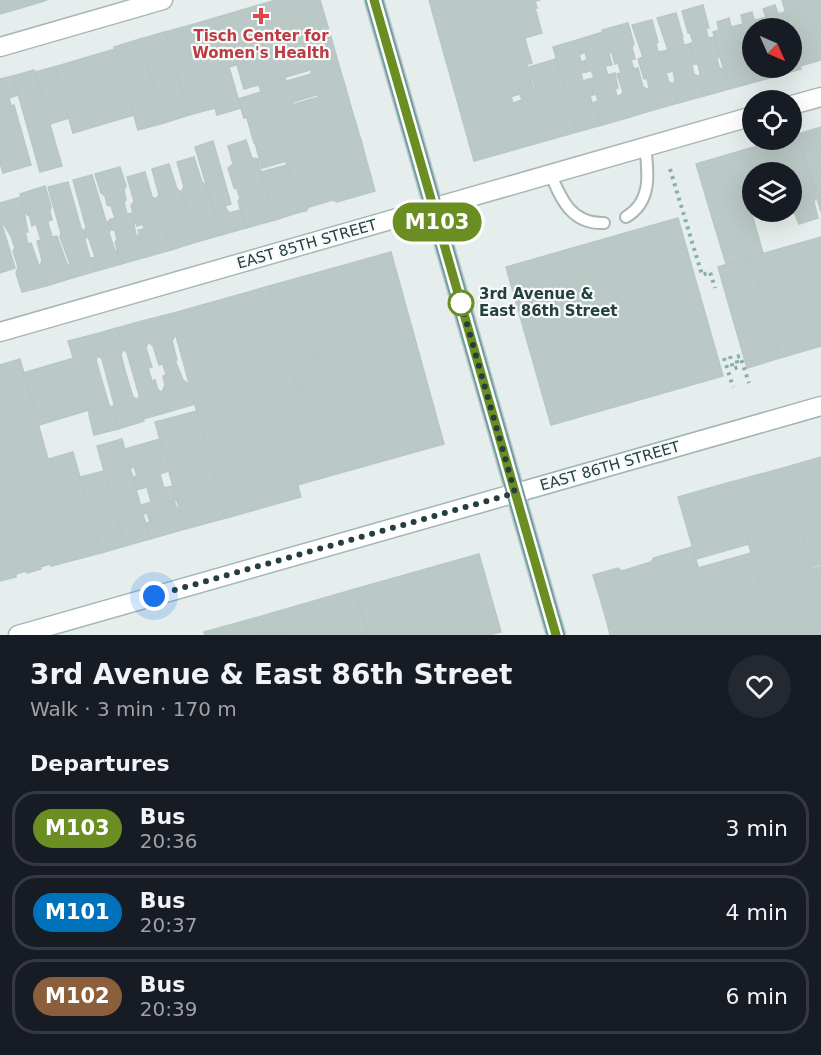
<!DOCTYPE html>
<html lang="en">
<head>
<meta charset="utf-8">
<style>
  body { margin:0; font-family:"DejaVu Sans",sans-serif; background:#242831; color:#f1f3f6; height:100vh; display:flex; flex-direction:column; font-size:22px; white-space:nowrap }
  * { box-sizing:border-box; margin:0 }
  p { font-size:20px; color:#9ea1a6 }
  .icon { flex:none; width:33px; height:33px; fill:none; stroke:currentColor; stroke-width:2; stroke-linecap:round; stroke-linejoin:round }
  .map { position:relative; height:635px; overflow:hidden }
  .panel { display:flex; flex-direction:column; background:#171b24; flex:1 }
  .panel>* { flex:none }
  .badge { padding:0 12px; border-radius:20px; font-size:21px; line-height:39px }
  .needle { width:39px; rotate:135deg }
  .tools { position:absolute; left:742px; top:18px; display:grid; gap:12px }
  .tools a { display:grid; place-items:center; width:60px; height:60px; border-radius:50%; background:#171b24; box-shadow:0 6px 24px #0002; font-size:30px }
  .you { position:absolute; width:30px; height:30px; margin:-15px; border:4px solid #fff; border-radius:50%; background:#1a73e8; box-shadow:0 0 0 9px #1a73e833 }
  .map>.badge { position:absolute; translate:-50% -50%; box-shadow:0 0 0 3px #fff }
  h2 { padding:0 30px; font-size:22px; line-height:54px }
  .round { display:grid; place-items:center; flex:none; width:63px; height:63px; border-radius:32px; background:#242831 }
  .headline { display:flex; align-items:center; justify-content:space-between; height:102px; padding:0 30px }
  h1 { font-size:28px; font-weight:800; line-height:45px }
  ul { padding:0; list-style:none }
  li { display:flex; align-items:center; gap:18px; height:75px; margin:0 12px 9px; padding:0 18px; border:3px solid #363941; border-radius:24px }
  li div { flex:1 }
  li b { display:block; font-size:22px }
  li em { font-style:normal }
  li .badge { min-width:66px; font-weight:700; text-align:center }
  .map>svg:first-child { display:block }
  .building { fill:#bac8c6; stroke:#b8c7c5; stroke-width:1.5 }
  .lines { fill:none; stroke-linecap:round; stroke-linejoin:round }
  .service-casing { stroke:#a8b6b5; stroke-width:14 }
  .minor-casing { stroke:#a8b6b5; stroke-width:21 }
  .secondary-casing { stroke:#a1b6b5; stroke-width:21 }
  .primary-casing { stroke:#c2c9c9; stroke-width:21 }
  .path { stroke:#87afae; stroke-width:4; stroke-dasharray:3 4.5; stroke-linecap:butt }
  .service { stroke:#fff; stroke-width:10 }
  .minor { stroke:#fff; stroke-width:18 }
  .secondary { stroke:#fff; stroke-width:18 }
  .primary { stroke:#6c9fa1; stroke-width:18 }
  .line-casing { stroke:#fff; stroke-width:14 }
  .line { stroke:#6b8e23; stroke-width:9 }
  .walk { stroke:#253e3f; stroke-width:6; stroke-dasharray:0 10.8 }
  .health-dot { fill:#e0444e; stroke:#f6faf9; stroke-width:2 }
  .stop-dot { fill:#fff; stroke:#6b8e23; stroke-width:3 }
  .labels { text-anchor:middle; stroke-width:4.5; stroke-linejoin:round; paint-order:stroke }
  .health-label { font-size:15px; font-weight:bold; fill:#be3a42; stroke:#f6faf9 }
  .street-label { font-size:15px; fill:#253e3f; stroke:#f6faf9 }
  .stop-label { font-size:15px; font-weight:bold; fill:#253e3f; stroke:#f6faf9; text-anchor:start }
</style>
</head>
<body>
<div class="map">
<svg width="821" height="635" viewBox="0 0 821 635">
  <rect width="100%" height="100%" fill="#e5eeec"/>
  <g class="building">
    <path d="M 0,0 L 19,0 L 21,8 L 0,14 Z"/>
    <path d="M 19,0 L 47,0 L 21,8 Z"/>
    <path d="M 276,0 L 320,0 L 331,37 L 229,67 L 241,108 L 217,115 L 191,25 Z"/>
    <path d="M 429,0 L 540,0 L 535,1 L 537,8 L 535,8 L 542,33 L 446,61 Z"/>
    <path d="M 782,0 L 821,0 L 821,60 L 800,66 L 792,37 L 792,28 L 790,28 Z"/>
    <path d="M 703,5 L 709,28 L 706,28 L 708,38 L 714,37 L 720,57 L 717,58 L 719,67 L 723,70 L 729,89 L 704,96 L 699,77 L 700,73 L 698,64 L 695,64 L 689,44 L 693,42 L 690,33 L 688,33 L 682,11 Z"/>
    <path d="M 775,5 L 778,14 L 785,12 L 790,28 L 763,28 L 760,19 L 766,17 L 763,9 Z"/>
    <path d="M 752,12 L 754,20 L 760,19 L 763,28 L 753,28 L 753,68 L 774,68 L 777,76 L 729,89 L 713,32 L 719,30 L 717,22 L 729,18 L 731,27 L 743,24 L 741,15 Z"/>
    <path d="M 676,13 L 683,37 L 682,38 L 684,45 L 689,44 L 695,64 L 692,65 L 694,74 L 699,77 L 704,96 L 678,103 L 673,84 L 675,80 L 673,71 L 669,72 L 664,51 L 668,50 L 657,18 Z"/>
    <path d="M 652,20 L 658,42 L 656,43 L 658,52 L 664,51 L 669,72 L 666,73 L 669,82 L 673,84 L 678,103 L 653,110 L 647,91 L 649,87 L 647,78 L 644,79 L 638,59 L 643,57 L 632,25 Z"/>
    <path d="M 628,23 L 634,44 L 632,48 L 635,59 L 631,60 L 634,69 L 638,68 L 643,87 L 647,89 L 653,110 L 627,118 L 621,95 L 623,92 L 617,74 L 621,73 L 618,63 L 615,64 L 612,53 L 608,51 L 602,30 Z"/>
    <path d="M 191,25 L 215,108 L 189,115 L 165,32 Z"/>
    <path d="M 165,32 L 189,115 L 164,123 L 140,39 Z"/>
    <path d="M 603,32 L 612,65 L 605,66 L 608,75 L 615,73 L 618,88 L 615,89 L 617,96 L 621,95 L 627,118 L 602,125 L 595,102 L 598,101 L 596,94 L 593,95 L 589,79 L 594,78 L 591,70 L 587,72 L 584,61 L 587,60 L 585,52 L 581,54 L 577,40 Z"/>
    <path d="M 331,37 L 338,62 L 244,89 L 237,65 Z"/>
    <path d="M 792,37 L 801,69 L 777,76 L 774,68 L 792,68 Z"/>
    <path d="M 140,39 L 164,123 L 138,130 L 114,47 Z"/>
    <path d="M 525,39 L 532,63 L 453,86 L 446,61 Z"/>
    <path d="M 577,40 L 581,54 L 579,54 L 581,62 L 584,61 L 587,72 L 581,73 L 583,81 L 589,79 L 593,95 L 590,96 L 592,103 L 595,102 L 602,125 L 577,132 L 553,47 Z"/>
    <path d="M 115,49 L 134,115 L 73,133 L 54,67 Z"/>
    <path d="M 556,59 L 577,132 L 474,161 L 460,111 L 511,96 L 513,103 L 522,100 L 520,94 L 536,90 L 529,67 Z"/>
    <path d="M 338,62 L 346,89 L 320,97 L 316,95 L 293,102 L 291,105 L 244,118 L 238,99 L 261,92 L 259,85 L 284,78 L 287,81 L 311,74 L 312,69 Z"/>
    <path d="M 527,65 L 534,90 L 460,111 L 453,86 Z"/>
    <path d="M 54,67 L 69,118 L 50,124 L 35,72 Z"/>
    <path d="M 34,70 L 62,166 L 40,172 L 13,76 Z"/>
    <path d="M 13,76 L 18,95 L 9,98 L 11,106 L 14,105 L 31,165 L 3,173 L 0,163 L 0,79 Z"/>
    <path d="M 346,89 L 353,114 L 254,143 L 247,118 Z"/>
    <path d="M 353,114 L 361,140 L 262,168 L 255,143 Z"/>
    <path d="M 821,127 L 821,212 L 798,134 Z"/>
    <path d="M 797,135 L 816,197 L 814,202 L 818,218 L 799,224 L 792,207 L 792,172 L 780,172 L 771,142 L 780,140 L 792,140 L 792,136 Z"/>
    <path d="M 246,140 L 252,158 L 258,159 L 265,191 L 267,193 L 275,220 L 246,228 L 238,201 L 240,198 L 237,189 L 234,188 L 228,168 L 233,164 L 228,146 Z"/>
    <path d="M 361,140 L 368,166 L 293,187 L 286,162 Z"/>
    <path d="M 213,141 L 231,204 L 225,206 L 227,210 L 229,213 L 240,210 L 246,228 L 221,235 L 195,147 Z"/>
    <path d="M 771,142 L 780,172 L 754,172 L 747,149 Z"/>
    <path d="M 747,149 L 754,172 L 753,211 L 751,211 L 763,253 L 726,264 L 696,164 Z"/>
    <path d="M 194,157 L 202,182 L 206,185 L 221,235 L 196,242 L 181,192 L 184,187 L 177,162 Z"/>
    <path d="M 169,164 L 177,189 L 181,192 L 196,242 L 171,250 L 156,199 L 159,195 L 152,169 Z"/>
    <path d="M 287,165 L 300,212 L 275,220 L 261,172 Z"/>
    <path d="M 368,166 L 375,191 L 337,202 L 333,200 L 309,207 L 306,211 L 300,212 L 293,187 Z"/>
    <path d="M 120,167 L 126,186 L 124,190 L 126,200 L 124,202 L 127,214 L 133,213 L 136,222 L 134,225 L 136,235 L 140,236 L 146,257 L 121,264 L 115,242 L 117,240 L 115,231 L 111,229 L 109,220 L 115,218 L 111,206 L 107,205 L 105,196 L 101,193 L 95,174 Z"/>
    <path d="M 145,172 L 152,197 L 156,199 L 171,250 L 146,257 L 138,230 L 144,229 L 143,224 L 137,226 L 131,206 L 134,201 L 127,177 Z"/>
    <path d="M 92,175 L 106,221 L 109,223 L 111,229 L 109,233 L 115,251 L 117,251 L 121,264 L 96,271 L 92,258 L 95,257 L 89,239 L 86,236 L 84,231 L 86,227 L 73,180 Z"/>
    <path d="M 68,182 L 81,228 L 86,236 L 85,240 L 90,258 L 92,258 L 96,271 L 72,278 L 68,265 L 70,264 L 60,237 L 61,233 L 48,187 Z"/>
    <path d="M 45,186 L 51,206 L 50,212 L 52,220 L 48,221 L 48,223 L 52,237 L 57,236 L 72,278 L 46,286 L 40,266 L 42,260 L 37,241 L 41,240 L 36,224 L 32,226 L 30,217 L 25,213 L 20,194 Z"/>
    <path d="M 21,197 L 28,232 L 25,232 L 28,244 L 31,243 L 46,286 L 22,292 L 16,273 L 18,267 L 13,251 L 15,248 L 11,236 L 0,218 L 0,203 Z"/>
    <path d="M 766,212 L 792,212 L 768,219 Z"/>
    <path d="M 0,218 L 15,268 L 0,273 Z"/>
    <path d="M 678,218 L 723,376 L 551,425 L 506,267 Z"/>
    <path d="M 821,237 L 821,346 L 780,358 L 751,257 Z"/>
    <path d="M 391,252 L 412,328 L 314,355 L 323,385 L 298,392 L 269,286 Z"/>
    <path d="M 751,257 L 780,358 L 747,368 L 718,267 Z"/>
    <path d="M 269,286 L 298,392 L 323,385 L 314,355 L 412,328 L 444,444 L 297,485 L 245,293 Z"/>
    <path d="M 245,293 L 301,497 L 226,518 L 170,314 Z"/>
    <path d="M 170,314 L 176,334 L 172,341 L 177,360 L 175,360 L 183,380 L 189,384 L 195,404 L 168,412 L 162,392 L 165,385 L 163,376 L 166,375 L 163,364 L 159,365 L 153,346 L 148,342 L 142,321 Z"/>
    <path d="M 142,321 L 148,342 L 146,348 L 152,367 L 148,368 L 152,381 L 155,380 L 158,390 L 163,393 L 168,412 L 143,419 L 138,400 L 139,395 L 127,353 L 123,349 L 117,328 Z"/>
    <path d="M 117,328 L 123,349 L 121,355 L 126,374 L 133,397 L 138,400 L 144,421 L 118,429 L 112,408 L 114,404 L 102,359 L 98,356 L 92,335 Z"/>
    <path d="M 92,335 L 98,356 L 96,360 L 109,405 L 112,408 L 118,429 L 94,435 L 89,415 L 89,410 L 68,341 Z"/>
    <path d="M 74,358 L 89,410 L 39,425 L 23,373 Z"/>
    <path d="M 20,359 L 48,459 L 0,473 L 0,365 Z"/>
    <path d="M 197,411 L 226,518 L 185,529 L 155,422 Z"/>
    <path d="M 122,439 L 150,539 L 125,546 L 97,446 Z"/>
    <path d="M 160,439 L 164,462 L 166,462 L 169,471 L 160,474 L 164,488 L 173,486 L 177,500 L 174,500 L 177,509 L 179,508 L 185,529 L 150,539 L 146,523 L 150,522 L 147,513 L 143,514 L 141,505 L 151,502 L 147,487 L 136,490 L 133,477 L 137,476 L 134,467 L 130,468 L 125,449 Z"/>
    <path d="M 73,452 L 101,553 L 51,566 L 50,564 L 40,567 L 41,569 L 27,573 L 26,571 L 16,574 L 16,577 L 0,581 L 0,473 Z"/>
    <path d="M 821,457 L 821,564 L 811,567 L 783,468 Z"/>
    <path d="M 783,468 L 812,569 L 760,584 L 731,482 Z"/>
    <path d="M 104,471 L 125,546 L 101,553 L 80,477 Z"/>
    <path d="M 731,482 L 749,544 L 696,559 L 678,497 Z"/>
    <path d="M 692,547 L 699,570 L 600,598 L 593,575 L 618,568 L 622,571 L 651,562 L 654,558 Z"/>
    <path d="M 751,553 L 760,584 L 821,566 L 821,635 L 610,635 L 608,626 L 707,598 L 698,568 Z"/>
    <path d="M 479,554 L 501,632 L 489,635 L 368,635 L 355,589 Z"/>
    <path d="M 699,570 L 707,598 L 608,626 L 600,598 Z"/>
    <path d="M 355,589 L 368,635 L 286,635 L 279,611 Z"/>
    <path d="M 279,611 L 286,634 L 260,635 L 255,618 Z"/>
    <path d="M 255,618 L 260,635 L 205,635 L 204,632 Z"/>
  </g>
  <g class="lines">
    <defs>
      <g id="service">
        <path d="M 550,173 C 561,199 571,224 604,223"/>
        <path d="M 626,217 C 653,201 648,172 645,145"/>
      </g>
      <g id="minor">
        <path d="M 0,47 L 163,0"/>
        <path d="M 792,105 L 821,97"/>
        <path d="M 0,332 L 753,116"/>
      </g>
      <path id="secondary" d="M 18,635 L 821,406"/>
      <path id="primary" d="M 374,0 L 556,635"/>
    </defs>
    <use href="#service" class="service-casing"/>
    <use href="#minor" class="minor-casing"/>
    <use href="#secondary" class="secondary-casing"/>
    <use href="#primary" class="primary-casing"/>
    <g class="path">
      <path d="M 670,169 L 702,275 L 710,272 L 715,288"/>
      <path d="M 730,356 L 733,369 L 738,367 L 736,357 L 740,356 L 749,383"/>
      <path d="M 724,358 L 733,387"/>
    </g>
    <use href="#service" class="service"/>
    <use href="#minor" class="minor"/>
    <use href="#secondary" class="secondary"/>
    <use href="#primary" class="primary"/>
  </g>
  <g class="lines">
    <defs>
      <path id="line" d="M 374,0 L 556,635"/>
    </defs>
    <use href="#line" class="line-casing"/>
    <use href="#line" class="line"/>
    <path class="walk" d="M 154,596 L 515,493 L 461,303"/>
  </g>
  <path class="health-dot" d="M258 7h6v6h6v6h-6v6h-6v-6h-6v-6h6z"/>
  <circle class="stop-dot" cx="461" cy="303" r="12"/>
  <g class="labels">
    <g class="health-label">
      <text x="261" y="41">Tisch Center for<tspan x="261" dy="17">Women's Health</tspan></text>
    </g>
    <g class="street-label">
      <text transform="translate(307 244) rotate(-16)" y="5">EAST 85TH STREET</text>
      <text transform="translate(610 466) rotate(-16)" y="5">EAST 86TH STREET</text>
    </g>
    <g class="stop-label">
      <text x="479" y="299">3rd Avenue &amp;<tspan x="479" dy="17">East 86th Street</tspan></text>
    </g>
  </g>
</svg>
<div class="tools">
<a><svg class="needle" viewBox="-14 -14 28 28"><path d="M0-13l5 13h-10z" fill="#e53935"/><path d="M0 13l5-13h-10z" fill="#9ea1a6"/></svg></a>
<a><svg class="icon" aria-label="locate" viewBox="0 0 24 24"><circle cx="12" cy="12" r="6"/><path d="M12 2v4M12 18v4M2 12h4M18 12h4"/></svg></a>
<a><svg class="icon" aria-label="layers" viewBox="0 0 24 24"><path d="M12 4l9 5-9 5-9-5zM3 14l9 5 9-5"/></svg></a>
</div>
<div class="you" style="left:154px;top:596px"></div>
<b class="badge" style="left:437px;top:222px;background:#6b8e23;color:#fff">M103</b>
</div>
<section class="panel">
<div class="headline"><div><h1>3rd Avenue &amp; East 86th Street</h1><p>Walk · 3 min · 170 m</p></div><a class="round"><svg class="icon" aria-label="heart" viewBox="0 0 24 24"><path d="M12 20l-8-8c-3-5 5-10 8-4 3-6 11-1 8 4z"/></svg></a></div>
<h2>Departures</h2>
<ul>
<li><span class="badge" style="background:#6b8e23;color:#fff">M103</span><div><b>Bus</b><p>20:36</p></div><em>3 min</em></li>
<li><span class="badge" style="background:#0072bc;color:#fff">M101</span><div><b>Bus</b><p>20:37</p></div><em>4 min</em></li>
<li><span class="badge" style="background:#8b5e3c;color:#fff">M102</span><div><b>Bus</b><p>20:39</p></div><em>6 min</em></li>
</ul>
</section>
</body>
</html>
